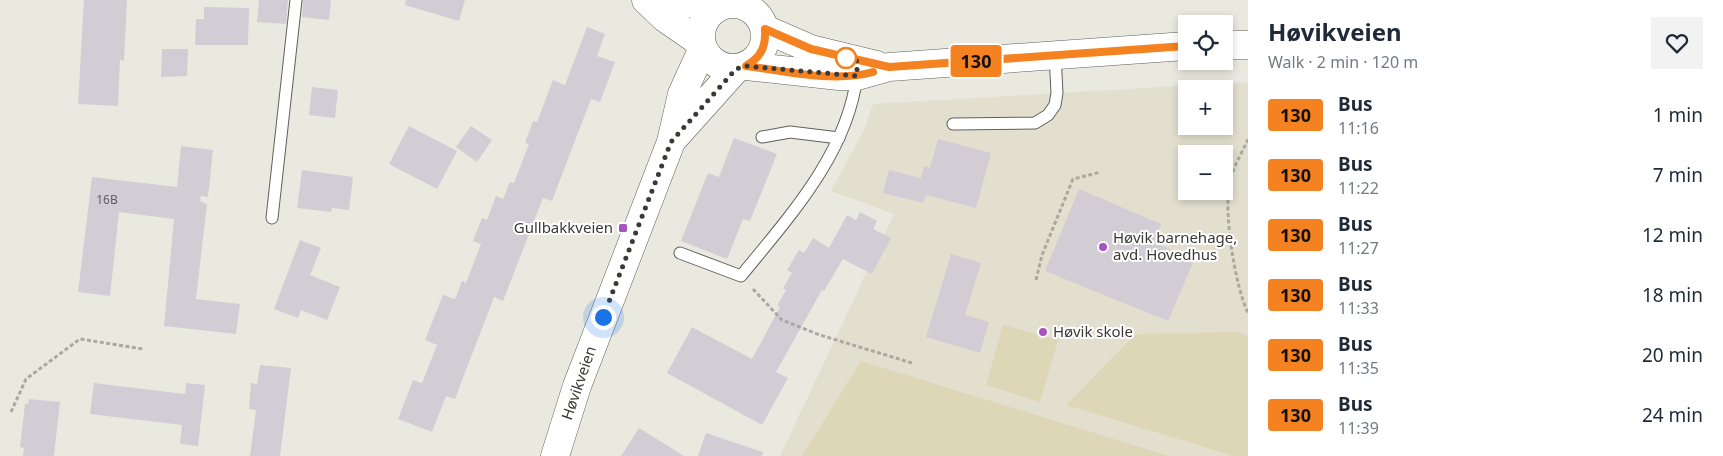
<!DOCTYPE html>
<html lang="en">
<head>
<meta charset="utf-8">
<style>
  body { margin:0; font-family:"Noto Sans",sans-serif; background:#f2f2f3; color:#1f2937; height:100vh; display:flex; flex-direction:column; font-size:19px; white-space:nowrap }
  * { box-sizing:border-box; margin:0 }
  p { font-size:16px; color:#747a83 }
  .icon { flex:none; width:28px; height:28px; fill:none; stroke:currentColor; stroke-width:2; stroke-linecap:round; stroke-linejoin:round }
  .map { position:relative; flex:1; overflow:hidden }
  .panel { display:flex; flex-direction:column; background:#fff; width:475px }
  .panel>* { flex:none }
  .badge { padding:0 10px; border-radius:4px; font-size:18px; line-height:32px }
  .fabs { position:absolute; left:1178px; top:15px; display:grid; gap:10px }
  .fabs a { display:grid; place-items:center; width:55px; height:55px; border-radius:0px; background:#fff; box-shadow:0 2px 8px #0003; font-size:25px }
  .you { position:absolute; width:25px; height:25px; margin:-12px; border:4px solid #fff; border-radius:50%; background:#1a73e8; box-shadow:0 0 0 8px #1a73e833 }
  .map>.badge { position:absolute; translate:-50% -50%; box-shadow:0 0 0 2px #fff }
  .round { display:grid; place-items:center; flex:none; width:52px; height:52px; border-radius:0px; background:#f2f2f3 }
  .headline { display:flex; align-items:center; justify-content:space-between; height:85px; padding:0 20px }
  h1 { font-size:24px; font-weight:700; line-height:38px }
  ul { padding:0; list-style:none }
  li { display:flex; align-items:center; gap:15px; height:60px; padding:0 20px }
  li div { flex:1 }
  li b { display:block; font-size:19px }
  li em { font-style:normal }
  li .badge { min-width:55px; font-weight:700; text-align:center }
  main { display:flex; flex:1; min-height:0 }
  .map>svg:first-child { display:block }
  .built { fill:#e2dfcf; fill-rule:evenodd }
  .green { fill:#ded7b7 }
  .building { fill:#d2cdd4 }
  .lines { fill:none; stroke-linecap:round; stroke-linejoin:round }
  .service-casing { stroke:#616059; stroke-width:13 }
  .secondary-casing { stroke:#616059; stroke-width:29 }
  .path { stroke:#a9a8a1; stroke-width:3; stroke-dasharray:4 2.5; stroke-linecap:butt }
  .service { stroke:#fff; stroke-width:11 }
  .secondary { stroke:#fff; stroke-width:28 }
  .line-casing { stroke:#fff; stroke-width:11 }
  .line { stroke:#f58220; stroke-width:8 }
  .walk { stroke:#3a3936; stroke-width:5; stroke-dasharray:0 9 }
  .stop-dot { fill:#fff; stroke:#f58220; stroke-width:2.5 }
  .poi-dot { fill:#a753c1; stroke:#fff; stroke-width:2 }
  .labels { text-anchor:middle; stroke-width:4; stroke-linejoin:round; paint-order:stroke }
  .number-label { font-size:12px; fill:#605e5e }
  .poi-label { font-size:15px; fill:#3a3936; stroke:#fff; text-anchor:start }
  .street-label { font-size:15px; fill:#3a3936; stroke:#fff }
</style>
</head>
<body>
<main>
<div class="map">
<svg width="1248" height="456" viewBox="0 0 1248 456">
  <rect width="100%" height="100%" fill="#eae9e0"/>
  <path class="built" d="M 1248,82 L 1248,456 L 780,456 L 894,214 L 831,191 L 864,130 L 873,104 ZM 1186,89 L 1224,89 L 1224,126 L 1186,126 ZM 1186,154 L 1224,154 L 1224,191 L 1186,191 Z"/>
  <g class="green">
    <path d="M 1003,325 L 1058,340 L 1040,402 L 986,385 Z"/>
    <path d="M 1239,332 L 1248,337 L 1248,456 L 1234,456 L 1066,405 L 1136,334 Z"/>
    <path d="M 861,361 L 1169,456 L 802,456 Z"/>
  </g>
  <g class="building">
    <path d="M 84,0 L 127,0 L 124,61 L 120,60 L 118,106 L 78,104 Z"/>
    <path d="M 259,0 L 288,0 L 286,24 L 257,22 Z"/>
    <path d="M 303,0 L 331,0 L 329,20 L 302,17 Z"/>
    <path d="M 406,0 L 465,0 L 459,21 L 405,5 Z"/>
    <path d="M 204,7 L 249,8 L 248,45 L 195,45 L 196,19 L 204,19 Z"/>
    <path d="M 587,27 L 605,34 L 597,56 L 615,62 L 600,102 L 591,99 L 552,201 L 543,198 L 503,301 L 494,297 L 455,399 L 446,396 L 432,432 L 398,419 L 413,380 L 422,383 L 437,345 L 425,340 L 443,295 L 455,299 L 462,281 L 466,283 L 481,244 L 473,241 L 482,218 L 487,220 L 496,196 L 503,199 L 510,182 L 514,183 L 529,144 L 525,143 L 533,121 L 537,122 L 553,80 L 565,85 Z"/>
    <path d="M 162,49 L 188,49 L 187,76 L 161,77 Z"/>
    <path d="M 312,87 L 338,90 L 335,118 L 309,115 Z"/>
    <path d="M 409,126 L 457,151 L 437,189 L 389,164 Z"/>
    <path d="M 471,126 L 492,140 L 477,162 L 456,147 Z"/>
    <path d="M 734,138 L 777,154 L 750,221 L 743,219 L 727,259 L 681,241 L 708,173 L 719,177 Z"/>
    <path d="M 938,139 L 991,153 L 976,208 L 926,195 L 923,203 L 883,193 L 889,170 L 921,178 L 924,166 L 930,168 Z"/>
    <path d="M 181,146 L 213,150 L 208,197 L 201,196 L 200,201 L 207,204 L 196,299 L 240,304 L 236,334 L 164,326 L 174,219 L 119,212 L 110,296 L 78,292 L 92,177 L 177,187 Z"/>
    <path d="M 302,170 L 353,177 L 349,210 L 332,208 L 331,212 L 297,208 Z"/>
    <path d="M 1079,189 L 1161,224 L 1154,242 L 1194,260 L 1168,321 L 1045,271 Z"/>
    <path d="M 860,212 L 877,221 L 873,229 L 891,238 L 872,274 L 843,259 L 824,291 L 822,290 L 776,372 L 788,378 L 762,425 L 667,373 L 692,327 L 752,359 L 780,307 L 777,306 L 786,290 L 783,288 L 792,273 L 787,270 L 799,250 L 804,253 L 813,238 L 829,248 L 847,215 L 856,220 Z"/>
    <path d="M 300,240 L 321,248 L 310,275 L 340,287 L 327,320 L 301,310 L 298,318 L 274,309 Z"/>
    <path d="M 951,254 L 981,263 L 965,315 L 989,322 L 980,353 L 926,337 Z"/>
    <path d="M 260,365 L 291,368 L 280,456 L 250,456 L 256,410 L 249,409 L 251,383 L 257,384 Z"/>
    <path d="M 94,383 L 185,394 L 186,383 L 205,385 L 198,446 L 180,444 L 182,425 L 90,414 Z"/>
    <path d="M 29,399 L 60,402 L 54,456 L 23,456 L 24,448 L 20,447 L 25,404 L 28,404 Z"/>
    <path d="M 639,428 L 684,456 L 621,456 Z"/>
    <path d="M 706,433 L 763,452 L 762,456 L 698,456 Z"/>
  </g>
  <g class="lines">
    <defs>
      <g id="service">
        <path d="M 953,124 L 1035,123 L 1048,115 L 1055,105 L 1057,93 L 1055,54"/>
        <path d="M 762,137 L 790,132 L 839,138"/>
        <path d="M 272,218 L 296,0"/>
        <path d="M 680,253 L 741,276 C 789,217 848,153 857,75"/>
      </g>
      <g id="secondary">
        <path d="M 646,0 L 665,18 L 701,43"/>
        <path d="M 675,0 L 716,9"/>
        <circle cx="733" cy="36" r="32"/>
        <path d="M 765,29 L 811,49 L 877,65"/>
        <path d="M 1224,45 L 1248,45"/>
        <path d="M 746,66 L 839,76 L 857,76 L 889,67 L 1186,46"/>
        <path d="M 675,137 L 736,69"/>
        <path d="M 555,456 L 577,386 L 671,142 L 682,94 L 703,48"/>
      </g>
    </defs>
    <use href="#service" class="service-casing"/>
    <use href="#secondary" class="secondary-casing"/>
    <g class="path">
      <path d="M 1248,139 C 1242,153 1233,167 1230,182 C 1223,211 1235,286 1248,313"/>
      <path d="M 1036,280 L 1042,255 L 1073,179 L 1101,172"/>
      <path d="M 753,289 L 782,320 L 820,335 L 912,363"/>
      <path d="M 11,412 L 26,379 L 80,339 L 143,349"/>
    </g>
    <use href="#service" class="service"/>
    <use href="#secondary" class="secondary"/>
  </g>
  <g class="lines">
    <defs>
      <path id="line" d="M 873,72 C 833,83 786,71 746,66 C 761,57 766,47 765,29 L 811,49 L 889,67 L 1186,46"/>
    </defs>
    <use href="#line" class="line-casing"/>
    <use href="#line" class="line"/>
    <path class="walk" d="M 603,317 L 671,142 L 736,69 L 746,66 L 857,76 L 857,61 L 846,58"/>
  </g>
  <circle class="stop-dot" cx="846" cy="58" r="10"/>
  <g class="poi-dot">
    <rect x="618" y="223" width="10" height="10" rx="2.5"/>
    <circle cx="1103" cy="247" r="5"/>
    <circle cx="1043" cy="332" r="5"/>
  </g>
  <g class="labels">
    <g class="number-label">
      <text x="107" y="204">16B</text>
    </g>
    <g class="poi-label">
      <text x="613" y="233" text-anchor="end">Gullbakkveien</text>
      <text x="1113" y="243">Høvik barnehage,<tspan x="1113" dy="17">avd. Hovedhus</tspan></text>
      <text x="1053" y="337">Høvik skole</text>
    </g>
    <g class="street-label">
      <text transform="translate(579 383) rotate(-71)" y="5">Høvikveien</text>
    </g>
  </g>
</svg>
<div class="fabs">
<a><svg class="icon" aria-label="locate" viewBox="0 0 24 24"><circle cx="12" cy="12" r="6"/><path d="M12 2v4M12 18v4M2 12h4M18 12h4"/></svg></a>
<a>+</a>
<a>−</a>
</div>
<div class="you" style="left:603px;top:317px"></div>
<b class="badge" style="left:976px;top:61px;background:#f58220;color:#111">130</b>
</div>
<section class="panel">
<div class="headline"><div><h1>Høvikveien</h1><p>Walk · 2 min · 120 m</p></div><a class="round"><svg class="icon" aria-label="heart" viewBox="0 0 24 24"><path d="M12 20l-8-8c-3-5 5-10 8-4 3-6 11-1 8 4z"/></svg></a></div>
<ul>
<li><span class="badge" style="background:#f58220;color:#111">130</span><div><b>Bus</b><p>11:16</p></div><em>1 min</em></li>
<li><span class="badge" style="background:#f58220;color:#111">130</span><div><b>Bus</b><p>11:22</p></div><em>7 min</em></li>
<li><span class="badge" style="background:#f58220;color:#111">130</span><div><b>Bus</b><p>11:27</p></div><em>12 min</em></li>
<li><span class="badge" style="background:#f58220;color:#111">130</span><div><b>Bus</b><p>11:33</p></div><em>18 min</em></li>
<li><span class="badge" style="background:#f58220;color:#111">130</span><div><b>Bus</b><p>11:35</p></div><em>20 min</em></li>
<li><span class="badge" style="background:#f58220;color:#111">130</span><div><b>Bus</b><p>11:39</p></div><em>24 min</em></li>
</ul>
</section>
</main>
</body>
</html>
